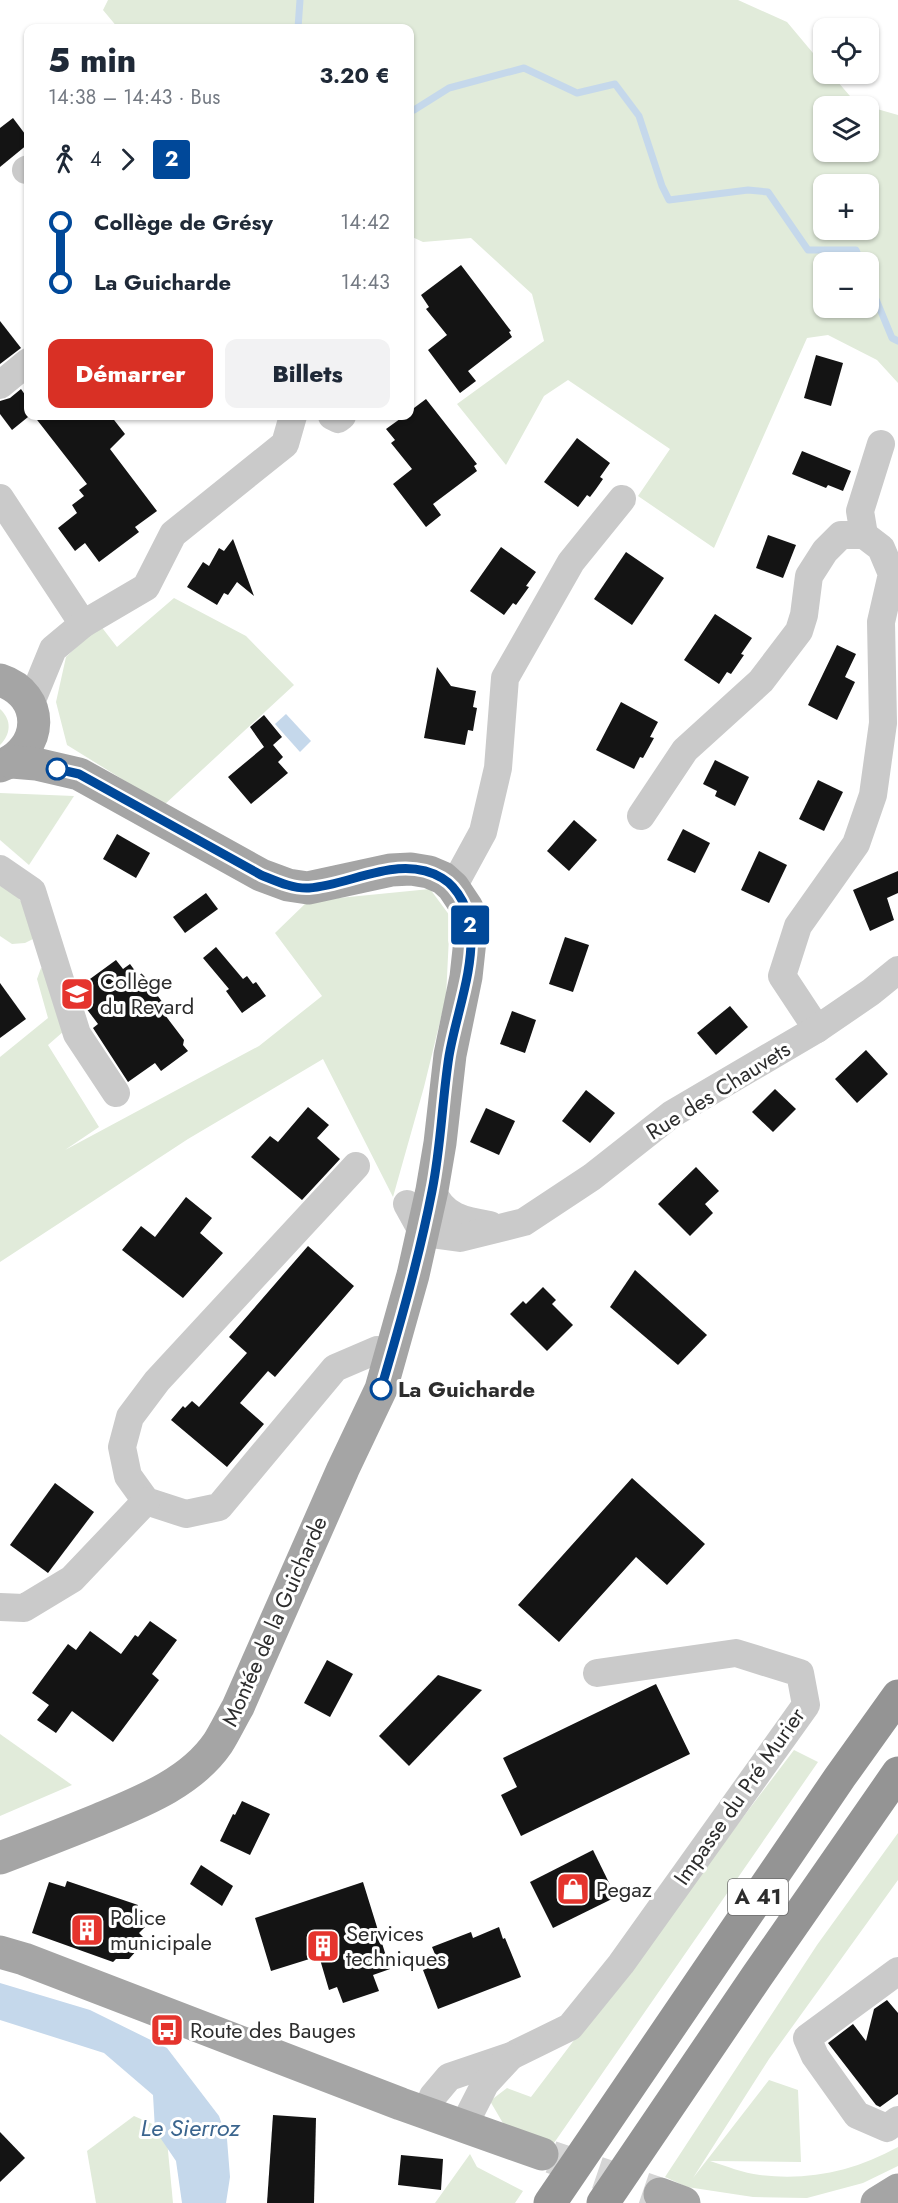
<!DOCTYPE html>
<html lang="fr">
<head>
<meta charset="utf-8">
<style>
  body { margin:0; font-family:Jost,sans-serif; background:#f2f2f3; color:#1f2937; height:100vh; display:flex; flex-direction:column; font-size:22px; white-space:nowrap }
  * { box-sizing:border-box; margin:0 }
  p { font-size:20px; color:#747a83 }
  .icon { flex:none; width:33px; height:33px; fill:none; stroke:currentColor; stroke-width:2; stroke-linecap:round; stroke-linejoin:round }
  .map { position:relative; flex:1; overflow:hidden }
  .drawer { position:absolute; left:24px; top:24px; width:390px; height:396px; display:flex; flex-direction:column; background:#fff; border-radius:12px; box-shadow:0 2px 4px #0004 }
  .drawer>* { flex:none }
  .badge { padding:0 12px; border-radius:4px; font-size:21px; line-height:39px }
  .tools { position:absolute; left:813px; top:18px; display:grid; gap:12px }
  .tools a { display:grid; place-items:center; width:66px; height:66px; border-radius:12px; background:#fff; box-shadow:0 2px 4px #0004; font-size:30px }
  .map>.badge { position:absolute; translate:-50% -50%; box-shadow:0 0 0 3px #fff }
  .legs { display:flex; align-items:center; gap:9px; height:66px; padding:0 24px; font-size:20px }
  .legs p { margin-inline-start:auto }
  .overview { display:flex; align-items:center; justify-content:space-between; height:102px; padding:0 24px }
  h1 { font-size:33px; font-weight:800; line-height:45px }
  .cta { display:flex; gap:12px; margin-top:auto; padding:12px 24px }
  .cta a { flex:1; height:69px; border-radius:12px; background:#d93025; color:#fff; font-size:24px; font-weight:800; line-height:69px; text-align:center }
  .cta a+a { background:#f2f2f3; color:#1f2937 }
  ul { padding:0 24px; list-style:none }
  li { display:flex; align-items:center; gap:21px; height:60px; font-size:22px }
  li i { display:grid; place-items:center; width:9px; height:100%; margin:0 8px; background:currentColor }
  li i::after { content:''; width:15px; height:15px; margin:-8px; border:4px solid; border-radius:50%; background:#fff }
  li p { margin-inline-start:auto }
  li:first-child i { background:linear-gradient(#0000 50%,currentColor 0) }
  li:last-child i { background:linear-gradient(currentColor 50%,#0000 0) }
  .map>svg:first-child { display:block }
  .green { fill:#e1ebda; fill-rule:evenodd }
  .water { fill:#c5d8eb }
  .lines { fill:none; stroke-linecap:round; stroke-linejoin:round }
  .stream { stroke:#c5d8eb; stroke-width:7 }
  .building { fill:#141414 }
  .major-tunnel { stroke:#d5d5d5; stroke-width:33; stroke-dasharray:33 16; stroke-linecap:butt }
  .minor { stroke:#cacaca; stroke-width:28 }
  .major { stroke:#a5a5a5; stroke-width:33 }
  .highway { stroke:#949494; stroke-width:33 }
  .line-1-casing { stroke:#fff; stroke-width:14 }
  .line-1 { stroke:#004899; stroke-width:9 }
  .stop-1-dot { fill:#fff; stroke:#004899; stroke-width:3 }
  .labels { text-anchor:middle; stroke-width:6; stroke-linejoin:round; paint-order:stroke }
  .shield { fill:#fff; stroke:#6c6c6c; stroke-width:1.5 }
  .shield-label { font-size:21px; font-weight:bold; fill:#2d2d2d }
  .poi-label { font-size:22px; fill:#2d2d2d; stroke:#fff; text-anchor:start }
  .street-label { font-size:22px; fill:#2d2d2d; stroke:#fff }
  .stop-label { font-size:22px; font-weight:bold; fill:#2d2d2d; stroke:#fff; text-anchor:start }
  .water-label { font-size:24px; font-style:italic; fill:#3b658e; stroke:#fff }
</style>
</head>
<body>
<div class="map">
<svg width="898" height="2203" viewBox="0 0 898 2203">
  <rect width="100%" height="100%" fill="#fff"/>
  <g class="green">
    <path d="M 108,0 L 738,0 L 787,22 L 823,65 L 824,74 L 831,74 L 856,103 L 898,115 L 898,383 L 877,360 L 828,335 L 807,338 L 714,548 L 638,496 L 670,449 L 568,380 L 544,396 L 506,465 L 457,404 L 544,341 L 532,294 L 471,238 L 423,242 L 410,236 L 410,28 L 118,28 L 103,10 ZM 824,106 L 868,106 L 868,152 L 824,152 ZM 824,184 L 868,184 L 868,230 L 824,230 ZM 824,262 L 868,262 L 868,308 L 824,308 Z"/>
    <path d="M 174,598 L 246,636 L 294,685 L 164,805 L 67,745 L 56,702 L 66,657 L 100,625 L 117,647 Z"/>
    <path d="M 0,709 C 12,720 11,734 0,745 Z"/>
    <path d="M 0,793 L 74,796 L 29,865 L 0,840 Z"/>
    <path d="M 0,884 C 26,902 29,907 33,939 L 25,943 L 12,944 L 0,936 Z"/>
    <path d="M 430,889 L 450,916 L 446,997 L 424,1087 L 393,1197 L 323,1059 L 188,1139 L 0,1262 L 0,1057 L 48,1018 L 37,979 L 41,968 L 48,970 L 64,1031 L 48,1045 L 99,1127 L 65,1150 L 259,1046 L 322,996 L 275,933 L 308,901 Z"/>
    <path d="M 0,1734 L 72,1785 L 0,1816 Z"/>
    <path d="M 794,1750 L 818,1762 L 554,2143 L 507,2130 L 490,2101 L 507,2088 L 531,2097 Z"/>
    <path d="M 898,1833 L 898,1880 L 769,2059 L 693,2178 L 769,2080 L 798,2090 L 801,2162 L 710,2161 C 726,2166 743,2173 760,2175 C 808,2181 855,2171 898,2147 L 898,2166 L 863,2183 L 807,2198 L 753,2197 L 687,2187 L 665,2177 L 817,1945 Z"/>
    <path d="M 134,2116 L 166,2130 L 173,2203 L 96,2203 L 87,2151 Z"/>
    <path d="M 470,2154 L 477,2167 L 523,2191 L 515,2203 L 435,2203 Z"/>
  </g>
  <g class="water">
    <path d="M 286,714 L 311,741 L 300,752 L 275,724 Z"/>
    <path d="M 0,1983 L 90,2010 L 167,2048 L 219,2116 L 227,2139 L 230,2177 L 226,2203 L 182,2203 L 176,2161 L 155,2130 L 153,2095 L 104,2053 L 0,2020 Z"/>
  </g>
  <g class="lines">
    <g class="stream">
      <path d="M 298,28 L 300,0"/>
      <path d="M 410,110 L 414,110 L 449,88 L 524,68 L 577,93 L 615,84 L 639,116 L 662,186 L 669,200 L 748,190 L 768,192 L 808,250 L 856,250 L 861,262"/>
      <path d="M 868,280 L 892,338 L 898,341"/>
    </g>
  </g>
  <g class="building">
    <path d="M 13,118 L 28,138 L 28,144 L 0,167 L 0,128 Z"/>
    <path d="M 461,265 L 511,331 L 509,332 L 512,337 L 468,371 L 476,381 L 460,393 L 428,350 L 447,335 L 426,309 L 429,307 L 421,295 Z"/>
    <path d="M 0,321 L 21,348 L 0,364 Z"/>
    <path d="M 816,355 L 843,363 L 831,406 L 804,398 Z"/>
    <path d="M 21,389 L 28,399 L 28,417 L 12,430 L 0,414 L 0,401 L 10,398 Z"/>
    <path d="M 426,399 L 477,464 L 474,466 L 477,471 L 433,504 L 441,515 L 426,527 L 393,484 L 412,469 L 391,443 L 395,440 L 386,429 L 404,416 L 410,416 L 410,411 Z"/>
    <path d="M 34,416 L 111,416 L 125,434 L 110,449 L 157,511 L 135,527 L 139,532 L 99,562 L 85,543 L 75,551 L 58,528 L 77,513 L 72,505 L 84,496 L 79,490 L 87,484 Z"/>
    <path d="M 577,438 L 610,463 L 600,477 L 603,479 L 596,489 L 590,497 L 587,495 L 578,507 L 544,482 Z"/>
    <path d="M 802,451 L 851,471 L 843,491 L 828,485 L 826,488 L 792,474 Z"/>
    <path d="M 768,535 L 796,545 L 783,578 L 756,568 Z"/>
    <path d="M 233,539 L 254,596 L 237,582 L 228,595 L 224,593 L 217,605 L 187,587 L 203,562 L 209,566 L 219,548 L 224,551 Z"/>
    <path d="M 501,547 L 536,572 L 526,586 L 529,587 L 516,605 L 513,603 L 504,615 L 470,591 Z"/>
    <path d="M 626,552 L 664,578 L 632,625 L 594,599 Z"/>
    <path d="M 715,614 L 752,638 L 741,654 L 744,655 L 731,674 L 727,672 L 719,684 L 684,660 Z"/>
    <path d="M 837,645 L 856,654 L 845,677 L 855,682 L 837,720 L 808,705 Z"/>
    <path d="M 437,667 L 451,686 L 476,691 L 473,707 L 477,708 L 475,719 L 473,731 L 468,730 L 465,745 L 424,738 Z"/>
    <path d="M 621,702 L 658,722 L 650,737 L 654,738 L 643,758 L 640,757 L 634,769 L 596,750 Z"/>
    <path d="M 264,715 L 282,737 L 273,745 L 283,757 L 278,762 L 288,773 L 251,804 L 228,777 L 264,747 L 250,727 Z"/>
    <path d="M 715,760 L 749,777 L 735,806 L 715,796 L 717,791 L 703,784 Z"/>
    <path d="M 818,780 L 843,792 L 824,831 L 799,819 Z"/>
    <path d="M 574,820 L 597,840 L 569,871 L 547,851 Z"/>
    <path d="M 683,829 L 710,843 L 695,873 L 667,860 Z"/>
    <path d="M 117,834 L 150,853 L 136,878 L 103,859 Z"/>
    <path d="M 759,851 L 787,865 L 769,903 L 741,890 Z"/>
    <path d="M 898,871 L 898,893 L 887,898 L 894,920 L 870,931 L 853,890 Z"/>
    <path d="M 206,893 L 218,909 L 185,933 L 173,917 Z"/>
    <path d="M 565,937 L 589,945 L 573,992 L 549,984 Z"/>
    <path d="M 216,947 L 243,979 L 247,976 L 253,984 L 256,982 L 266,996 L 242,1013 L 226,991 L 229,989 L 203,958 Z"/>
    <path d="M 116,960 L 123,969 L 130,964 L 147,987 L 152,988 L 163,1003 L 162,1008 L 167,1014 L 165,1015 L 184,1040 L 183,1045 L 188,1051 L 161,1071 L 155,1063 L 128,1082 L 93,1028 L 98,1024 L 86,1008 L 79,987 Z"/>
    <path d="M 0,983 L 26,1019 L 0,1038 Z"/>
    <path d="M 730,1006 L 748,1027 L 716,1055 L 697,1033 Z"/>
    <path d="M 512,1011 L 536,1020 L 525,1053 L 500,1044 Z"/>
    <path d="M 866,1050 L 888,1074 L 857,1103 L 835,1079 Z"/>
    <path d="M 775,1089 L 796,1109 L 773,1132 L 752,1112 Z"/>
    <path d="M 586,1090 L 615,1113 L 590,1143 L 562,1121 Z"/>
    <path d="M 308,1107 L 329,1125 L 317,1138 L 340,1159 L 302,1200 L 251,1157 L 270,1136 L 278,1142 Z"/>
    <path d="M 486,1108 L 515,1121 L 499,1155 L 470,1142 Z"/>
    <path d="M 696,1167 L 719,1191 L 705,1204 L 713,1213 L 690,1236 L 658,1204 Z"/>
    <path d="M 186,1197 L 212,1218 L 200,1233 L 223,1253 L 183,1298 L 122,1250 L 141,1226 L 155,1237 Z"/>
    <path d="M 308,1246 L 354,1286 L 275,1377 L 268,1371 L 240,1403 L 264,1424 L 227,1467 L 171,1420 L 183,1406 L 185,1408 L 192,1401 L 199,1407 L 247,1353 L 229,1337 Z"/>
    <path d="M 635,1270 L 707,1335 L 678,1365 L 610,1307 Z"/>
    <path d="M 543,1287 L 556,1300 L 552,1304 L 573,1325 L 547,1351 L 510,1314 L 523,1301 L 526,1304 Z"/>
    <path d="M 632,1478 L 705,1544 L 667,1585 L 636,1557 L 559,1642 L 518,1605 Z"/>
    <path d="M 55,1483 L 94,1512 L 48,1573 L 10,1545 Z"/>
    <path d="M 150,1621 L 177,1640 L 152,1674 L 159,1680 L 113,1742 L 72,1711 L 56,1733 L 37,1720 L 49,1705 L 32,1693 L 68,1644 L 76,1650 L 90,1631 L 121,1654 L 135,1635 L 138,1637 Z"/>
    <path d="M 327,1660 L 353,1674 L 330,1717 L 304,1703 Z"/>
    <path d="M 438,1675 L 482,1690 L 409,1766 L 379,1736 Z"/>
    <path d="M 656,1684 L 690,1754 L 521,1836 L 501,1795 L 517,1787 L 503,1758 Z"/>
    <path d="M 242,1801 L 270,1814 L 250,1855 L 220,1841 L 233,1814 L 235,1815 Z"/>
    <path d="M 593,1850 L 616,1897 L 553,1928 L 530,1882 Z"/>
    <path d="M 201,1865 L 233,1886 L 222,1906 L 190,1884 Z"/>
    <path d="M 67,1881 L 138,1905 L 132,1922 L 145,1927 L 139,1933 L 146,1940 L 129,1959 L 116,1959 L 113,1962 L 32,1933 L 49,1882 L 65,1887 Z"/>
    <path d="M 363,1882 L 390,1969 L 373,1975 L 379,1991 L 343,2003 L 337,1987 L 329,1990 L 319,1956 L 271,1971 L 255,1918 Z"/>
    <path d="M 499,1927 L 503,1939 L 505,1938 L 521,1977 L 438,2009 L 423,1970 L 439,1964 L 432,1947 L 471,1932 L 473,1938 Z"/>
    <path d="M 887,2000 L 898,2013 L 898,2094 L 880,2107 L 876,2105 L 828,2043 L 853,2024 L 866,2041 L 874,2009 Z"/>
    <path d="M 273,2115 L 316,2118 L 314,2203 L 267,2203 Z"/>
    <path d="M 0,2132 L 25,2158 L 0,2182 Z"/>
    <path d="M 401,2155 L 443,2159 L 441,2190 L 398,2185 Z"/>
  </g>
  <g class="lines">
    <path class="major-tunnel" d="M 551,2157 L 660,2194"/>
    <g class="minor">
      <path d="M 26,170 L 28,169"/>
      <path d="M 0,385 L 28,362"/>
      <path d="M 332,416 L 338,419 L 342,416"/>
      <path d="M 0,498 L 83,624"/>
      <path d="M 864,535 L 860,511 L 881,444"/>
      <path d="M 30,705 L 53,649 L 83,624 L 146,587 L 173,534 L 285,444 L 293,416"/>
      <path d="M 641,816 L 685,750 L 761,681 L 799,631 L 804,615 L 809,576 L 825,551 L 841,535 L 864,535 L 881,548 L 892,574 L 881,622 L 883,723 L 873,795 L 856,844 L 798,926 L 782,976 L 817,1029"/>
      <path d="M 0,869 L 32,891 L 77,1034 L 116,1093"/>
      <path d="M 453,887 L 483,832 L 498,768 L 505,678 L 571,562 L 622,499"/>
      <path d="M 356,1166 L 157,1381 L 130,1417 L 122,1447 L 128,1476 L 146,1501 L 186,1514 L 219,1507 L 335,1368 L 377,1350"/>
      <path d="M 432,1190 C 443,1217 464,1221 490,1225"/>
      <path d="M 407,1204 L 423,1233 L 460,1238 L 524,1222 L 592,1177 L 672,1114 L 817,1029 L 871,992 L 898,970"/>
      <path d="M 0,1607 L 24,1608 L 72,1579 L 146,1501"/>
      <path d="M 898,1971 L 807,2038 L 815,2056 L 857,2115 L 887,2128 L 898,2120"/>
      <path d="M 426,2113 L 433,2096 L 449,2077 L 511,2056 L 570,2027 L 621,1964 L 806,1705 L 800,1673 L 736,1653 L 597,1673"/>
      <path d="M 463,2127 L 485,2084 L 510,2057"/>
    </g>
    <g class="major">
      <path d="M 0,680 C 46,695 44,750 0,766"/>
      <path d="M 0,1858 C 32,1846 63,1834 95,1821 C 138,1803 190,1784 218,1743 C 225,1732 231,1719 238,1707 L 343,1469 L 381,1389 L 413,1275 L 432,1190 L 440,1143 L 450,1055 L 466,977 L 471,931 L 467,908 L 453,887 L 443,878 L 429,872 L 411,869 L 391,870 L 308,888 L 288,885 L 261,875 L 79,774 L 36,764 L 12,762"/>
      <path d="M 0,1952 L 24,1959 L 401,2104 L 542,2154"/>
      <path d="M 660,2194 L 684,2203"/>
      <path d="M 877,2203 L 898,2190"/>
    </g>
    <g class="highway">
      <path d="M 550,2203 L 840,1777 L 898,1696"/>
      <path d="M 603,2203 L 757,1976 L 898,1773"/>
    </g>
  </g>
  <g class="lines">
    <defs>
      <path id="line-1" d="M 57,769 L 79,774 L 261,875 C 276,881 293,889 309,888 C 352,885 400,853 442,878 C 459,888 470,912 471,931 C 473,974 456,1015 449,1056 C 442,1101 441,1147 432,1191 C 419,1258 400,1324 381,1389"/>
    </defs>
    <use href="#line-1" class="line-1-casing"/>
    <use href="#line-1" class="line-1"/>
  </g>
  <defs>
    <symbol id="school-square" viewBox="-11 -11 22 22"><rect x="-9" y="-9" width="18" height="18" rx="4" fill="#e5342d" stroke="#fff"/><path d="M0-5L7-2L0 1L-7-2ZM-4 1L0 2.5L4 1V4Q0 6-4 4Z" fill="#fff"/></symbol>
    <symbol id="shop-square" viewBox="-11 -11 22 22"><rect x="-9" y="-9" width="18" height="18" rx="4" fill="#e5342d" stroke="#fff"/><path d="M-5-2.5h2.3a2.7 3.5 0 0 1 5.4 0H5L5.5 6h-11ZM-1.5-2.5h3a1.5 2.3 0 0 0-3 0Z" fill="#fff"/></symbol>
    <symbol id="building-square" viewBox="-11 -11 22 22"><rect x="-9" y="-9" width="18" height="18" rx="4" fill="#e5342d" stroke="#fff"/><path d="M-4-6H4V6H1V3H-1V6H-4ZM-2.5-4.3h1.7v1.8h-1.7ZM.8-4.3h1.7v1.8H.8ZM-2.5-1h1.7V.8h-1.7ZM.8-1h1.7V.8H.8Z" fill="#fff"/></symbol>
    <symbol id="bus-square" viewBox="-11 -11 22 22"><rect x="-9" y="-9" width="18" height="18" rx="4" fill="#e5342d" stroke="#fff"/><path d="M-5-6H5V4H4V6H2V4H-2V6H-4V4H-5ZM-3.5-4V0h7V-4ZM-3.5 1.2v1.5H-2V1.2ZM2 1.2v1.5H3.5V1.2Z" fill="#fff"/></symbol>
  </defs>
  <g fill-rule="evenodd">
    <use href="#school-square" x="58" y="975" width="38" height="38"/>
    <use href="#shop-square" x="554" y="1870" width="38" height="38"/>
    <use href="#building-square" x="68" y="1911" width="38" height="38"/>
    <use href="#building-square" x="304" y="1927" width="38" height="38"/>
    <use href="#bus-square" x="148" y="2011" width="38" height="38"/>
  </g>
  <g class="stop-1-dot">
    <circle cx="57" cy="769" r="10"/>
    <circle cx="381" cy="1389" r="10"/>
  </g>
  <g class="labels">
    <rect class="shield" x="728" y="1879" width="60" height="36" rx="4.5"/>
    <g class="shield-label">
      <text x="758" y="1904">A 41</text>
    </g>
    <g class="poi-label">
      <text x="100" y="989">Collège<tspan x="100" dy="25">du Revard</tspan></text>
      <text x="596" y="1897">Pegaz</text>
      <text x="110" y="1925">Police<tspan x="110" dy="25">municipale</tspan></text>
      <text x="346" y="1941">Services<tspan x="346" dy="25">techniques</tspan></text>
      <text x="190" y="2038">Route des Bauges</text>
    </g>
    <g class="street-label">
      <text transform="translate(718 1090) rotate(-32)" y="8">Rue des Chauvets</text>
      <text transform="translate(274 1621) rotate(-66)" y="8">Montée de la Guicharde</text>
      <text transform="translate(739 1796) rotate(-55)" y="8">Impasse du Pré Murier</text>
    </g>
    <g class="stop-label">
      <text x="398" y="1397">La Guicharde</text>
    </g>
    <g class="water-label">
      <text x="190" y="2136">Le Sierroz</text>
    </g>
  </g>
</svg>
<div class="tools">
<a><svg class="icon" aria-label="locate" viewBox="0 0 24 24"><circle cx="12" cy="12" r="6"/><path d="M12 2v4M12 18v4M2 12h4M18 12h4"/></svg></a>
<a><svg class="icon" aria-label="layers" viewBox="0 0 24 24"><path d="M12 4l9 5-9 5-9-5zM3 14l9 5 9-5"/></svg></a>
<a>+</a>
<a>−</a>
</div>
<b class="badge" style="left:470px;top:925px;background:#004899;color:#fff">2</b>
<section class="drawer">
<div class="overview"><div><h1>5 min</h1><p>14:38 – 14:43 · Bus</p></div><b>3.20 €</b></div>
<div class="legs"><svg class="icon" aria-label="walk" viewBox="0 0 24 24"><circle cx="13" cy="4" r="2"/><path d="M13 8l-2 6 4 7M11 14l-3 7M7 12l3-4h3l4 4"/></svg>4<svg class="icon" aria-label="forward" viewBox="0 0 24 24"><path d="M9 5l7 7-7 7"/></svg><b class="badge" style="background:#004899;color:#fff">2</b></div>
<ul>
<li><i style="color:#004899"></i><b>Collège de Grésy</b><p>14:42</p></li>
<li><i style="color:#004899"></i><b>La Guicharde</b><p>14:43</p></li>
</ul>
<div class="cta"><a>Démarrer</a><a>Billets</a></div>
</section>
</div>
</body>
</html>
